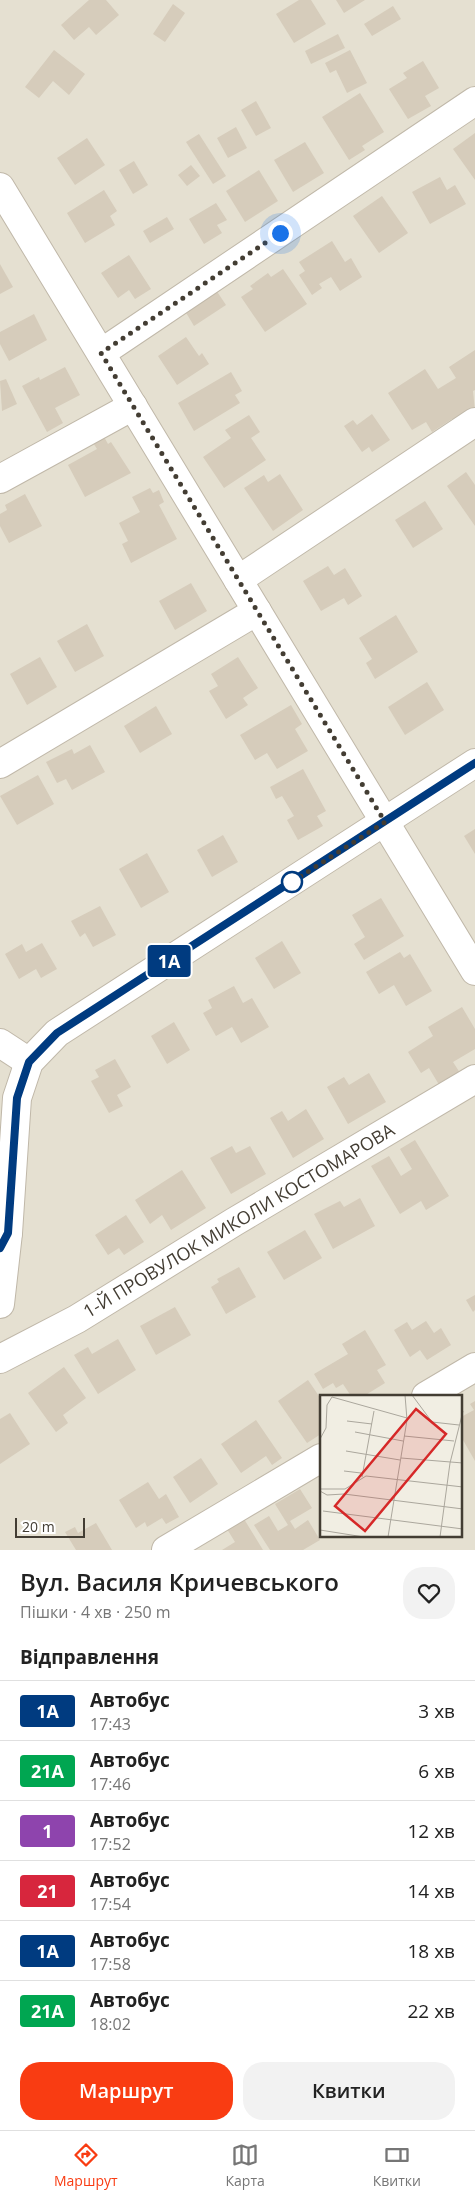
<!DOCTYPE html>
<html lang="uk">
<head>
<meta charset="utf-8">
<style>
  body { margin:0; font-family:"Open Sans",sans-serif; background:#f2f2f2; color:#222; height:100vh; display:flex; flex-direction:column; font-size:19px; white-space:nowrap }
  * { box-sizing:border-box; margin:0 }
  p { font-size:16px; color:#767676 }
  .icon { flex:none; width:28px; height:28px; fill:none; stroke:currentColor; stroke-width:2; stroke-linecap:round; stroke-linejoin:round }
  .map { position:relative; height:1550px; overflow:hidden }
  .details { display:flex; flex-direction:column; background:#fff; flex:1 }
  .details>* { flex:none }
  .badge { padding:0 10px; border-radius:4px; font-size:18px; line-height:32px }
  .scale { position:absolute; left:15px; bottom:12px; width:70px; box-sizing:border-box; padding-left:5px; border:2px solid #433d33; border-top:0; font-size:14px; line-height:18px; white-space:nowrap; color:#433d33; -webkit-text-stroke:4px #fff; paint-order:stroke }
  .you { position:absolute; width:25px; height:25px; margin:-12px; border:4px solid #fff; border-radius:50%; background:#1a73e8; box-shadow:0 0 0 8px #1a73e833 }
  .map>.badge { position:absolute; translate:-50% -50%; box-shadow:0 0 0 2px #fff }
  h2 { padding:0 20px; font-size:19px; line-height:45px }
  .round { display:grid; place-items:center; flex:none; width:52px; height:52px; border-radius:20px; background:#f2f2f2 }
  .overview { display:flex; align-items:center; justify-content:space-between; height:85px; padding:0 20px }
  h1 { font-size:24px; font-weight:600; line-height:38px }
  .cta { display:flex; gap:10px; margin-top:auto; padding:10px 20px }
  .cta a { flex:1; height:58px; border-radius:20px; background:#f93c12; color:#fff; font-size:20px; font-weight:600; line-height:58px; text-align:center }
  .cta a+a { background:#f2f2f2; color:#222 }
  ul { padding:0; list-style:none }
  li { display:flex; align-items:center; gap:15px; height:60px; padding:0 20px; border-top:1px solid #e0e0e0 }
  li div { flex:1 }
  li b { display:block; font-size:19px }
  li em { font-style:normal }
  li .badge { min-width:55px; font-weight:700; text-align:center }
  .tabs { display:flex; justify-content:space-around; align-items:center; height:70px; border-top:1px solid #e0e0e0; background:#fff; font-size:14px; color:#767676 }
  .tabs a { display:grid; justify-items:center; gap:2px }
  .tabs .active { color:#f93c12 }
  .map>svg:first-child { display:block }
  .residential { fill:#e5e0d1; fill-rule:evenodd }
  .building { fill:#d6ccbb }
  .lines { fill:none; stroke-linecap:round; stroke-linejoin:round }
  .minor-casing { stroke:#c0b8a9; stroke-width:30 }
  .minor { stroke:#fff; stroke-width:28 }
  .line-casing { stroke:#fff; stroke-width:11 }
  .line { stroke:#003b80; stroke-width:8 }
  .walk { stroke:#433d33; stroke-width:5; stroke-dasharray:0 9 }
  .stop-dot { fill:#fff; stroke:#003b80; stroke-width:2.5 }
  .labels { text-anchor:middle; stroke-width:4.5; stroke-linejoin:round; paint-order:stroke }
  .street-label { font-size:18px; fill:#433d33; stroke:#fff }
  .inset-road { fill:none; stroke:#aba79d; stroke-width:1 }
  .view { fill:#d62828; fill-opacity:0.15; stroke:#d62828; stroke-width:2.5 }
  .inset-edge { fill:none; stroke:#433d33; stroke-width:2.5 }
</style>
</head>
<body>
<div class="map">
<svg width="475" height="1550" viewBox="0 0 475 1550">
  <rect width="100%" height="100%" fill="#f1eee3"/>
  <path class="residential" d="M 0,0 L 475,0 L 475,1550 L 0,1550 ZM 321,1396 L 461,1396 L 461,1536 L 321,1536 Z"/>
  <g class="building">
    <path d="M 89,0 L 106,0 L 119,15 L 96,35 L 89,27 L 74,40 L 61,25 Z"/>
    <path d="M 299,0 L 311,0 L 326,24 L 294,43 L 276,14 Z"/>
    <path d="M 336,0 L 365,0 L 344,13 Z"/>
    <path d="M 173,4 L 185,13 L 165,42 L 153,34 Z"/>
    <path d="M 393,6 L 401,19 L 372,36 L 364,24 Z"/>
    <path d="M 338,34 L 345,48 L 311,64 L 305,51 Z"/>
    <path d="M 54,50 L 85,74 L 69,95 L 53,81 L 39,98 L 25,87 Z"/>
    <path d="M 350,50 L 367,83 L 347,93 L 336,70 L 330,73 L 325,63 Z"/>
    <path d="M 423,61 L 439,88 L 425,96 L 431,106 L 408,119 L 389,89 L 407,78 L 403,73 Z"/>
    <path d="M 360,93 L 384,132 L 362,146 L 365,150 L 349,160 L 322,117 Z"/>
    <path d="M 256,101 L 271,128 L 256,136 L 241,110 Z"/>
    <path d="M 236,127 L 247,148 L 228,158 L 217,138 Z"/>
    <path d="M 475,133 L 475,180 L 453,149 Z"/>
    <path d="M 199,134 L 226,176 L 213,184 L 186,142 Z"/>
    <path d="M 87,138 L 105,165 L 75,185 L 57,158 Z"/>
    <path d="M 305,142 L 324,173 L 293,192 L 274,160 Z"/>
    <path d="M 134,161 L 148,185 L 133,194 L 119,170 Z"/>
    <path d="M 191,165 L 200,176 L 187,186 L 178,175 Z"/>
    <path d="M 259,170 L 278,201 L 245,222 L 226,191 Z"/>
    <path d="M 440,177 L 447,190 L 455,185 L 466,204 L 430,224 L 412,192 Z"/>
    <path d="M 104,190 L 117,211 L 110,216 L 115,225 L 85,243 L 67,213 Z"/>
    <path d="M 382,196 L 408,233 L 379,253 L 353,216 Z"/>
    <path d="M 216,203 L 227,220 L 217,225 L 222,233 L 204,244 L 189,219 Z"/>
    <path d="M 167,217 L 174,229 L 150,243 L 143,231 Z"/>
    <path d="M 332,241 L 345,262 L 351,258 L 362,277 L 340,291 L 331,277 L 319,284 L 322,288 L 312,295 L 299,275 L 305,271 L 299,262 Z"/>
    <path d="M 129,255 L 151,289 L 135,299 L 129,290 L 118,298 L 101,273 Z"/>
    <path d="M 0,264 L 13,287 L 0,294 Z"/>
    <path d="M 283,269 L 307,304 L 265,332 L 241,297 L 253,289 L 250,286 L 268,273 L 271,277 Z"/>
    <path d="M 216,290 L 226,305 L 194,326 L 185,311 Z"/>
    <path d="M 34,314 L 47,340 L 9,361 L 0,344 L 0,332 Z"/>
    <path d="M 186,337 L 199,356 L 202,353 L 209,364 L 177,385 L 158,356 Z"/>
    <path d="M 475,350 L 475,390 L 473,391 L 475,411 L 456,424 L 452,419 L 432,432 L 426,422 L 412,430 L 388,393 L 425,369 L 438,389 L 456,378 L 449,367 Z"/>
    <path d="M 65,367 L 80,395 L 55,408 L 63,423 L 47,432 L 22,386 L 39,377 L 40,380 Z"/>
    <path d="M 231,372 L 242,391 L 235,395 L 240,403 L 194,431 L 178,403 Z"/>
    <path d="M 6,379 L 17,404 L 2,411 L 0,381 Z"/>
    <path d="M 372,414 L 390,440 L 372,452 L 369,447 L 362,452 L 344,426 L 353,420 L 357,425 Z"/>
    <path d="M 249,415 L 260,432 L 251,438 L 266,460 L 224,488 L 203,457 L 231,438 L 225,430 Z"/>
    <path d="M 103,435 L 108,444 L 111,442 L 131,473 L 85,497 L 68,465 L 97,449 L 92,441 Z"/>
    <path d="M 466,472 L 475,485 L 475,526 L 447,486 Z"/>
    <path d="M 280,474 L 303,510 L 273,531 L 244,488 L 264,475 L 268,482 Z"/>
    <path d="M 150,488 L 153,493 L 159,490 L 164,502 L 159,505 L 177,539 L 131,563 L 122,544 L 128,541 L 119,523 L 140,512 L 132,497 Z"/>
    <path d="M 25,494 L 42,526 L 9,543 L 0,526 L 0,514 L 7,510 L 5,505 Z"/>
    <path d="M 425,501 L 443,529 L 413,548 L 395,520 Z"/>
    <path d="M 328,566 L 334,575 L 345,568 L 362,596 L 348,605 L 344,598 L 321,611 L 303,581 Z"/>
    <path d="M 191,583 L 207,611 L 175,630 L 159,601 Z"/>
    <path d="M 396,615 L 418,652 L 375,679 L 366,663 L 372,659 L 359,638 Z"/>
    <path d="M 87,624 L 104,656 L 75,672 L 57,641 Z"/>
    <path d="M 40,657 L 57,687 L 27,705 L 10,674 Z"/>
    <path d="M 238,657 L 258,688 L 243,698 L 248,705 L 226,719 L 209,691 L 218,686 L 211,674 Z"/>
    <path d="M 427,682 L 444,710 L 405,735 L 388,707 Z"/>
    <path d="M 291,705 L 302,724 L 295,729 L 308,751 L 277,769 L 267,753 L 255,760 L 240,735 Z"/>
    <path d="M 156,706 L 172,734 L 140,753 L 124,726 Z"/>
    <path d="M 90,745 L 105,772 L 72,790 L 66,779 L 57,783 L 46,762 L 72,749 L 74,754 Z"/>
    <path d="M 303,769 L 326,811 L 317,816 L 323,826 L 298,840 L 287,820 L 294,816 L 282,796 L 276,799 L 270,787 Z"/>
    <path d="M 38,775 L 54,804 L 17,825 L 0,796 Z"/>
    <path d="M 475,829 L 475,854 L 464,836 Z"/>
    <path d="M 223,835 L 238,862 L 212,877 L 197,850 Z"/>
    <path d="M 147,853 L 169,892 L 141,908 L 119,869 Z"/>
    <path d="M 381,898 L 404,936 L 364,960 L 354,944 L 365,937 L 352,915 Z"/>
    <path d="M 100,906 L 116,935 L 93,947 L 85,933 L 80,937 L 71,921 Z"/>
    <path d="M 282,941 L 301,973 L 274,989 L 255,958 Z"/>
    <path d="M 42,943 L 57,969 L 41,978 L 36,969 L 19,979 L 5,954 L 22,944 L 26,952 Z"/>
    <path d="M 400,952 L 404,958 L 410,954 L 432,991 L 406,1006 L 394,985 L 379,994 L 366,972 Z"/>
    <path d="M 234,986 L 243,1003 L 252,998 L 269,1027 L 241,1043 L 232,1027 L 216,1036 L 203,1013 L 212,1008 L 208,1000 Z"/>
    <path d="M 462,1007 L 475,1029 L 475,1049 L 453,1062 L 462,1076 L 441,1088 L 429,1068 L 421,1073 L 408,1052 L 433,1036 L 428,1027 Z"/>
    <path d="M 174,1022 L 190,1050 L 167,1064 L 151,1036 Z"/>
    <path d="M 115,1059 L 131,1087 L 117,1095 L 123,1106 L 109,1113 L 91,1081 L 99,1077 L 95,1070 Z"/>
    <path d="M 369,1073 L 386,1102 L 348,1124 L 327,1087 L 344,1077 L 349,1085 Z"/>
    <path d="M 306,1109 L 324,1139 L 293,1158 L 270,1118 L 282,1111 L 288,1121 Z"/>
    <path d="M 415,1140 L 449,1196 L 426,1210 L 421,1201 L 400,1214 L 371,1166 L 389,1156 L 401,1176 L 412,1169 L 400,1149 Z"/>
    <path d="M 232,1146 L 236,1153 L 250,1146 L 266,1174 L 231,1194 L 210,1158 Z"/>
    <path d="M 182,1170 L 206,1208 L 171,1230 L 162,1215 L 150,1224 L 135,1200 Z"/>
    <path d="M 360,1198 L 375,1226 L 333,1249 L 314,1214 L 340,1201 L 344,1207 Z"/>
    <path d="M 126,1215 L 144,1242 L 124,1255 L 119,1248 L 108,1255 L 95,1235 Z"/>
    <path d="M 305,1230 L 322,1258 L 284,1280 L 267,1252 Z"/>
    <path d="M 239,1267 L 256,1297 L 226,1314 L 211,1287 L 219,1282 L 217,1279 Z"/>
    <path d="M 475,1295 L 475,1310 L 473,1312 L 466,1300 Z"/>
    <path d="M 175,1307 L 191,1335 L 156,1355 L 140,1326 Z"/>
    <path d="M 426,1321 L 434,1333 L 441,1328 L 451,1345 L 427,1360 L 420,1350 L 410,1357 L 394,1330 L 407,1322 L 412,1330 Z"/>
    <path d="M 365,1330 L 386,1365 L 377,1370 L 385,1383 L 364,1396 L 351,1396 L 343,1384 L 336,1388 L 333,1383 L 323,1389 L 314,1374 L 348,1354 L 342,1344 Z"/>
    <path d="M 118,1339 L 136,1370 L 98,1394 L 74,1355 L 88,1347 L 92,1354 Z"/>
    <path d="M 64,1367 L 86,1398 L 63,1415 L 68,1423 L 56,1432 L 28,1393 Z"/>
    <path d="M 308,1380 L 321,1399 L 321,1434 L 307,1443 L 278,1401 Z"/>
    <path d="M 475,1401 L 475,1461 L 463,1440 L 461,1442 L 461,1417 L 474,1410 L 470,1404 Z"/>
    <path d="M 10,1413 L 30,1444 L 0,1464 L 0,1419 Z"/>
    <path d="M 256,1420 L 282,1458 L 272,1465 L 266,1456 L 241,1473 L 221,1444 Z"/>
    <path d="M 201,1458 L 218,1484 L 190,1503 L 173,1477 Z"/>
    <path d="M 148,1482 L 159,1499 L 166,1494 L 179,1517 L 166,1524 L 162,1518 L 147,1527 L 145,1522 L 136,1528 L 119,1500 Z"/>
    <path d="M 300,1489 L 312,1508 L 290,1521 L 295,1529 L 308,1520 L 320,1540 L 303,1550 L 270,1550 L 254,1525 L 269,1516 L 278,1531 L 288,1525 L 275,1504 Z"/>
    <path d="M 244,1519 L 263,1550 L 222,1550 L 235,1542 L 227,1529 Z"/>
    <path d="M 96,1523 L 112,1550 L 76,1550 L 65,1532 L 75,1527 L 78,1533 Z"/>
  </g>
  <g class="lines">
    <defs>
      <g id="minor">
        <path d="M 0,187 L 475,971"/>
        <path d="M 101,353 L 475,101"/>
        <path d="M 0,479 L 133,406"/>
        <path d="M 238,580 L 475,422"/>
        <path d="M 0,764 L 257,611"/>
        <path d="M 0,1043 L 29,1062"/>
        <path d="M 0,1248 L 8,1233 L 17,1098 L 29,1062 L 57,1033 L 475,763"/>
        <path d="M 0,1304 L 8,1233"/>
        <path d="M 0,1359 L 77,1319 L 234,1222 L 475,1079"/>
        <path d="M 426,1396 L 475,1367"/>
        <path d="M 166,1550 L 321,1458"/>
      </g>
    </defs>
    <use href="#minor" class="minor-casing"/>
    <use href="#minor" class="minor"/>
  </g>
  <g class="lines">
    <defs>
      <path id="line" d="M 0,1248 L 8,1233 L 17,1098 L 29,1062 L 57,1033 L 475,763"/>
    </defs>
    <use href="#line" class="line-casing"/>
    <use href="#line" class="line"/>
    <path class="walk" d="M 280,233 L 101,353 L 385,822 L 289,884 L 292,882"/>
  </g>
  <circle class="stop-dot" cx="292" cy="882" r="10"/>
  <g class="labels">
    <g class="street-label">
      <text transform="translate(239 1221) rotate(-31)" y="6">1-Й ПРОВУЛОК МИКОЛИ КОСТОМАРОВА</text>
    </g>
  </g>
  <g transform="translate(320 1395)">
    <rect width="142" height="142" fill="#f1eee3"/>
    <path class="inset-road" d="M 92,0 L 112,27 L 139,30M 27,26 L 52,29M 35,37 L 83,46M 84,41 L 134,46M 0,44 L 6,33 L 7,10 L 12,2 L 87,23M 26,56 L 80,65M 81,63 L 143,68M 24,76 L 41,78M 42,82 L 54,16M 0,94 L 25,94 L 46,81 L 143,92M 0,96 L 7,100 L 24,99 L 143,114M 3,116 L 143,134M 0,135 L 44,142M 68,142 L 87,25 L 85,0M 120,142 L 130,68 L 143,16"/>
    <path class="view" d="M 96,14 L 126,39 L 45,136 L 15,111 Z"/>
    <rect width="142" height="142" class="inset-edge"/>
  </g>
</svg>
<div class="scale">20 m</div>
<div class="you" style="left:280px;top:233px"></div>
<b class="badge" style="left:169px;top:961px;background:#003b80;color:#fff">1А</b>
</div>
<section class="details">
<div class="overview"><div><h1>Вул. Василя Кричевського</h1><p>Пішки · 4 хв · 250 m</p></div><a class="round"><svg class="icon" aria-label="heart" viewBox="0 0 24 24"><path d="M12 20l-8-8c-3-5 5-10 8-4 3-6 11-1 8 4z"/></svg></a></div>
<h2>Відправлення</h2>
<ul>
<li><span class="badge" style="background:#003b80;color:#fff">1А</span><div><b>Автобус</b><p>17:43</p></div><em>3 хв</em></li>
<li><span class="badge" style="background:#00a651;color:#fff">21А</span><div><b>Автобус</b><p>17:46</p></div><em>6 хв</em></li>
<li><span class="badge" style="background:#8e44ad;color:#fff">1</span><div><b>Автобус</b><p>17:52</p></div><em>12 хв</em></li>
<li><span class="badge" style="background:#d7263d;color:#fff">21</span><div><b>Автобус</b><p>17:54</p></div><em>14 хв</em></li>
<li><span class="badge" style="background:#003b80;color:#fff">1А</span><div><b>Автобус</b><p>17:58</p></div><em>18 хв</em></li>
<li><span class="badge" style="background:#00a651;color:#fff">21А</span><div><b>Автобус</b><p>18:02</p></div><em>22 хв</em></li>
</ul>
<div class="cta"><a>Маршрут</a><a>Квитки</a></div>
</section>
<nav class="tabs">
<a class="active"><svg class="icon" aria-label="directions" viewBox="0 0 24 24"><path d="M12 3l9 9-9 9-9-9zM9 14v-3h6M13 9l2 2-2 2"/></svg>Маршрут</a>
<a><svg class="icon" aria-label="map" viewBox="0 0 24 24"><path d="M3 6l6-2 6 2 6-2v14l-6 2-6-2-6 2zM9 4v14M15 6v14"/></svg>Карта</a>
<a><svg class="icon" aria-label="tickets" viewBox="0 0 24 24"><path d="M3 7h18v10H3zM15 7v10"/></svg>Квитки</a>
</nav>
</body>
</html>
